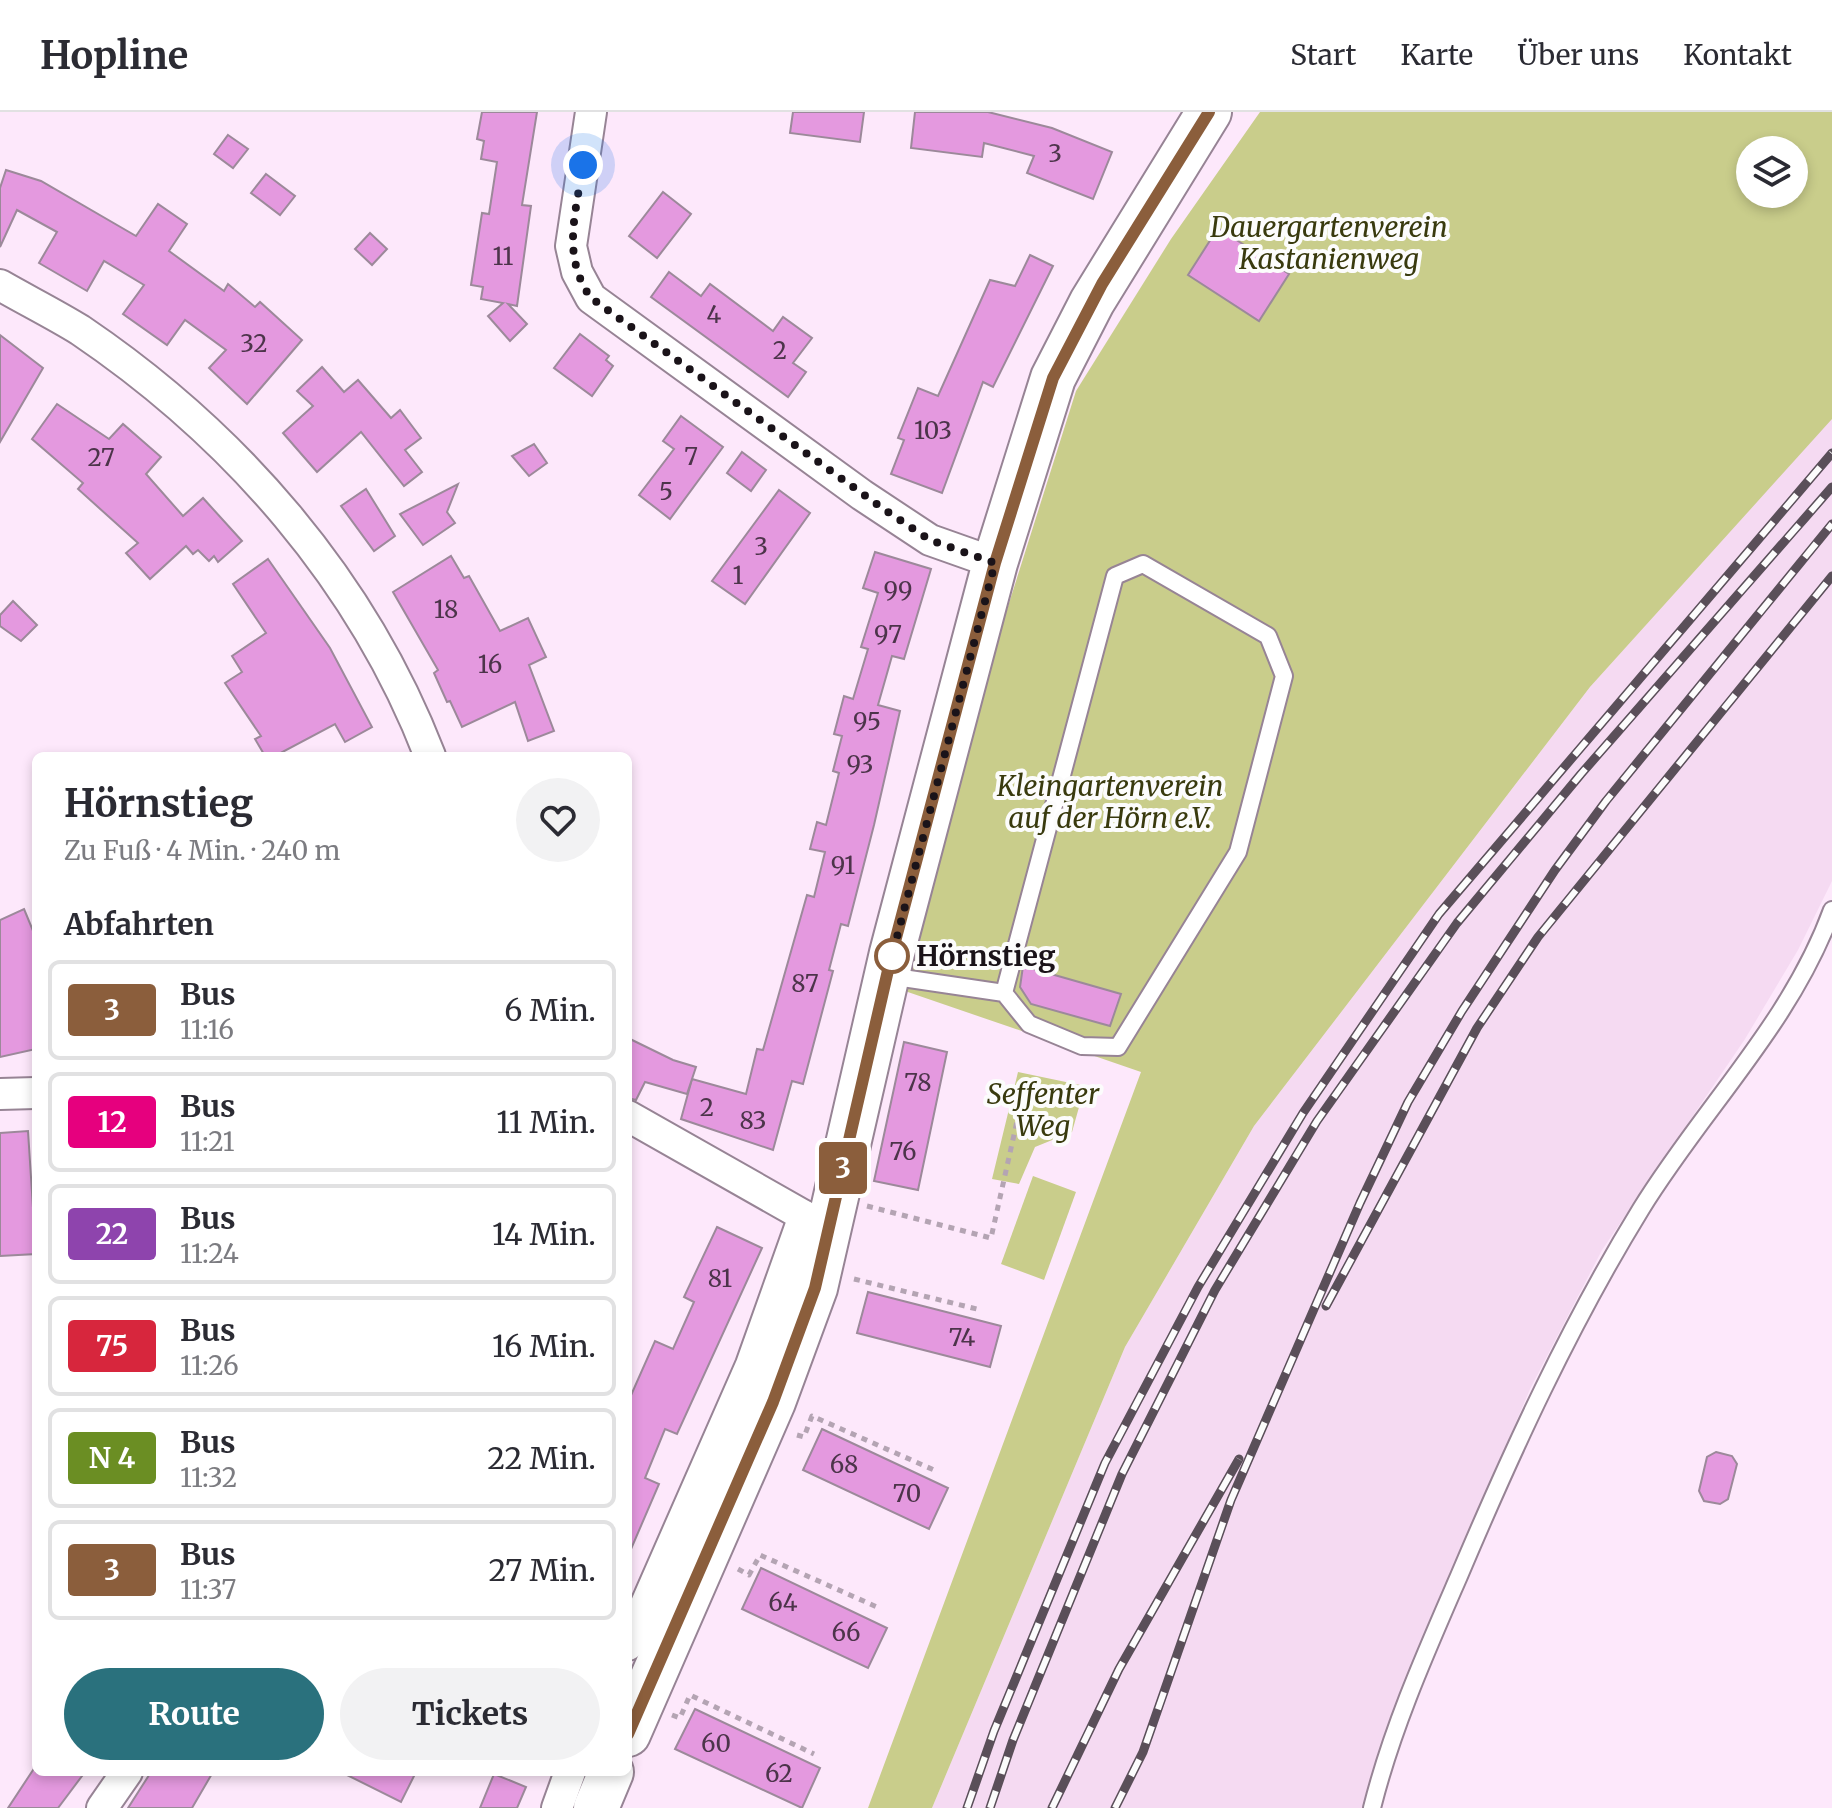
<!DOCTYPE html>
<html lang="de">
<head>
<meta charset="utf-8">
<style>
  body { margin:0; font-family:Merriweather,serif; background:#f2f2f3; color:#2b2b33; height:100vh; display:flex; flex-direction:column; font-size:30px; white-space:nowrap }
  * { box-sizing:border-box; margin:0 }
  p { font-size:26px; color:#7c7c81 }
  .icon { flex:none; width:44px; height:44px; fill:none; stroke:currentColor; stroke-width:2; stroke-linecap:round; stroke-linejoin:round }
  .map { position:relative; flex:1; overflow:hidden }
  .side { position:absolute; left:32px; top:640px; width:600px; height:1024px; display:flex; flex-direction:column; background:#fff; border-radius:12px; box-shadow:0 4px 12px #0003 }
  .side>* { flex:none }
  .badge { padding:0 16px; border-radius:6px; font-size:28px; line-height:52px }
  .buttons { position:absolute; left:1736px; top:24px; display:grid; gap:16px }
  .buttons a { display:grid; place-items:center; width:72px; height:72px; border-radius:50%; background:#fff; box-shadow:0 4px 12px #0003; font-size:40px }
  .you { position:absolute; width:40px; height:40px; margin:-20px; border:6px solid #fff; border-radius:50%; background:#1a73e8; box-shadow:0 0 0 12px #1a73e833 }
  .map>.badge { position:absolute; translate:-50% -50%; box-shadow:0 0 0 4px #fff }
  h2 { padding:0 32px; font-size:30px; line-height:72px }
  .round { display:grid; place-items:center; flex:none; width:84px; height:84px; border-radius:42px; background:#f2f2f3 }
  .overview { display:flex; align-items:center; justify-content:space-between; height:136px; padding:0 32px }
  h1 { font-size:38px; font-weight:700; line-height:60px }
  .action { display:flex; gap:16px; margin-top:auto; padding:16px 32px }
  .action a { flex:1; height:92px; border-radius:48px; background:#2a717d; color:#fff; font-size:32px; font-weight:700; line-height:92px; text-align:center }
  .action a+a { background:#f2f2f3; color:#2b2b33 }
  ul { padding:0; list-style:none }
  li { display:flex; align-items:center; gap:24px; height:100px; margin:0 16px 12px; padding:0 16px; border:4px solid #e1e1e2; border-radius:12px }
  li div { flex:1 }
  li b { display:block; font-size:30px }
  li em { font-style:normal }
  li .badge { min-width:88px; font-weight:700; text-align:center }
  header { display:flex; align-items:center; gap:48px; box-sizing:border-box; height:112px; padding:0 40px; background:#fff; border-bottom:2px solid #e1e1e2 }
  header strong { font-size:38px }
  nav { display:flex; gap:44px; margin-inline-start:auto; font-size:28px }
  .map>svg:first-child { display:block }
  .built { fill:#f5daf2 }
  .green { fill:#c9cd8b; fill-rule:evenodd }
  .building { fill:#e499df; stroke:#9c899a; stroke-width:2 }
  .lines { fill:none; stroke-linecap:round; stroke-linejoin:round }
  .lane-casing { stroke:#978495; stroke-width:20 }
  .street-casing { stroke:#978495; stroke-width:34 }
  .secondary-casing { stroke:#978495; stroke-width:48 }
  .path { stroke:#b4a4b3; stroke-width:5; stroke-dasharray:6 6; stroke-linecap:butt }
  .lane { stroke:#fff; stroke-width:16 }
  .street { stroke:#fff; stroke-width:30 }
  .secondary { stroke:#fff; stroke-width:44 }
  .rail-casing { stroke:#5a4f59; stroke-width:9 }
  .rail { stroke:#fcfcfc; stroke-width:6; stroke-dasharray:18; stroke-linecap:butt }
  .line-casing { stroke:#fff; stroke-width:18 }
  .line { stroke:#8b5e3c; stroke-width:12 }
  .walk { stroke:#1a1319; stroke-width:8; stroke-dasharray:0 14.4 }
  .stop-dot { fill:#fff; stroke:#8b5e3c; stroke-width:4 }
  .labels { text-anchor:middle; stroke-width:8; stroke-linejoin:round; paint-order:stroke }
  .number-label { font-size:24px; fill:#4c344a }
  .park-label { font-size:28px; font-style:italic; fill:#393a0e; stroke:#fcfcfc }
  .stop-label { font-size:28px; font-weight:bold; fill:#1a1319; stroke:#fcfcfc; text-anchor:start }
</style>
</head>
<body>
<header>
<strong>Hopline</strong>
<nav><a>Start</a><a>Karte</a><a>Über uns</a><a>Kontakt</a></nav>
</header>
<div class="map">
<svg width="1832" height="1696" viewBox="0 0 1832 1696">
  <rect width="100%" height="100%" fill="#fde8fb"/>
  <path class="built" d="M 1832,306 L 1832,769 L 1798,838 L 1745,927 L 1602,1138 L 1530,1277 L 1398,1588 L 1365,1696 L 932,1696 L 1125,1235 L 1254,1014 L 1590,575 Z"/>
  <g class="green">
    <path d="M 1260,0 L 1832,0 L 1832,307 L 1590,575 L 1254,1014 L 1125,1235 L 932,1696 L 868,1696 L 1141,960 L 902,878 L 1004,507 L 1076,279 L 1171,127 ZM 1750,38 L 1794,38 L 1794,82 L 1750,82 Z"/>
    <path d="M 1018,960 L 1085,974 L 1072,1020 L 1035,1035 L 1019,1072 L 992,1067 Z"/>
    <path d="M 1033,1064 L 1076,1080 L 1044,1168 L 1001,1152 Z"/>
  </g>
  <g class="building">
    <path d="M 482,0 L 537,0 L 522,93 L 531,94 L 517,194 L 508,192 L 527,212 L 510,229 L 488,204 L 503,191 L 481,187 L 483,175 L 471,173 L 482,101 L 489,102 L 497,50 L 481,47 L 484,29 L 477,27 Z"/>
    <path d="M 793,0 L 864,0 L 860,30 L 790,21 Z"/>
    <path d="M 915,0 L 988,0 L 1052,16 L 1112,40 L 1093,87 L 1027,61 L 1034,44 L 984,31 L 982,45 L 911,36 Z"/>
    <path d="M 228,23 L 248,37 L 233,56 L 214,42 Z"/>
    <path d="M 6,58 L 41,69 L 136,124 L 158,92 L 187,112 L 169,139 L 224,179 L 228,172 L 255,195 L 260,190 L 302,228 L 247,292 L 209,256 L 226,238 L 185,208 L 167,233 L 123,202 L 144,173 L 104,149 L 87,179 L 39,151 L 57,120 L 17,98 L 0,135 L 0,76 Z"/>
    <path d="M 266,62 L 295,84 L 280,103 L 251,81 Z"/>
    <path d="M 663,80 L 691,102 L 657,146 L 629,124 Z"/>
    <path d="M 1218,116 L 1289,162 L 1259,209 L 1188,163 Z"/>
    <path d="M 370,121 L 387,137 L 372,153 L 355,137 Z"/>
    <path d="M 1030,143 L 1053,154 L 993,275 L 983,270 L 942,381 L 891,362 L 904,328 L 898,326 L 918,276 L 938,284 L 990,168 L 1015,174 Z"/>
    <path d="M 669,160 L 701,184 L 710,172 L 773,219 L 783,205 L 812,226 L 793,251 L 806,260 L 788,285 L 651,185 Z"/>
    <path d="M 580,222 L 609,244 L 606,248 L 613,254 L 592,284 L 554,256 Z"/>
    <path d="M 0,223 L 43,256 L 0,330 Z"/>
    <path d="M 322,255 L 344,280 L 358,268 L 391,306 L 400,298 L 421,326 L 405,338 L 422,360 L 404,374 L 361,320 L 317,360 L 283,321 L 313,294 L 297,279 Z"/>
    <path d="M 57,292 L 109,327 L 123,312 L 161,345 L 146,362 L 183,404 L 203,386 L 242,429 L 218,450 L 214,444 L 209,449 L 198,438 L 193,442 L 186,434 L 150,467 L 126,441 L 138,431 L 78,377 L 83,371 L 32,327 Z"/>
    <path d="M 681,304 L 723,335 L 670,407 L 639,383 L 674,337 L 663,329 Z"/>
    <path d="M 534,332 L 547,351 L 529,364 L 512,344 Z"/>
    <path d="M 742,340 L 766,358 L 751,379 L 727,361 Z"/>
    <path d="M 458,372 L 447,400 L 455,411 L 423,433 L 400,402 Z"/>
    <path d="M 366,377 L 395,424 L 374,439 L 341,394 Z"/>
    <path d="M 779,378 L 810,401 L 745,492 L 712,469 Z"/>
    <path d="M 875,440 L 931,457 L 904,547 L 892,544 L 878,593 L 900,599 L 874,713 L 848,814 L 841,812 L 829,858 L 833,859 L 803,972 L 792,969 L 773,1038 L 681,1007 L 692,967 L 746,982 L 757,937 L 763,938 L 807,783 L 814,785 L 825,740 L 810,737 L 817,710 L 826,713 L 839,661 L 833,659 L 842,624 L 834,622 L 844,584 L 853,587 L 868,537 L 861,535 L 878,481 L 863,476 Z"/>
    <path d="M 451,444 L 464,466 L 469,464 L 500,519 L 528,506 L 546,545 L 529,553 L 554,619 L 528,629 L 515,590 L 462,615 L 450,589 L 447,590 L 434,561 L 438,558 L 393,480 Z"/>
    <path d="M 268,447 L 330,536 L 372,615 L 345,630 L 335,612 L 275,644 L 265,644 L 255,627 L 261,624 L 225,571 L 242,560 L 232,544 L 266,521 L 233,472 Z"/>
    <path d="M 13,489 L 37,513 L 21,529 L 0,514 L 0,503 Z"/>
    <path d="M 24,797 L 36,826 L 36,937 L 0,945 L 0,808 Z"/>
    <path d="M 1023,854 L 1121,882 L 1110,914 L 1031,892 L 1020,875 Z"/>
    <path d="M 628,926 L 673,948 L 696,955 L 687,982 L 645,970 L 636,988 L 628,986 Z"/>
    <path d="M 904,930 L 947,940 L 918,1078 L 874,1069 Z"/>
    <path d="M 28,1019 L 36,1142 L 0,1144 L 0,1021 Z"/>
    <path d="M 717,1115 L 762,1136 L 677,1322 L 665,1317 L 645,1366 L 659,1372 L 628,1444 L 628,1290 L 655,1229 L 673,1237 L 694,1190 L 684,1185 Z"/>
    <path d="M 868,1180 L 1001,1214 L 990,1255 L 857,1221 Z"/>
    <path d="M 822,1317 L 948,1376 L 929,1417 L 803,1358 Z"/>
    <path d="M 1716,1340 L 1732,1344 L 1737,1352 L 1728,1387 L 1720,1392 L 1704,1389 L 1699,1379 L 1707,1345 Z"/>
    <path d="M 761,1456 L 887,1516 L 868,1556 L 742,1497 Z"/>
    <path d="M 695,1597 L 820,1656 L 802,1696 L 675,1637 Z"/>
    <path d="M 35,1655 L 36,1660 L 85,1660 L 58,1696 L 8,1696 Z"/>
    <path d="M 151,1660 L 213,1660 L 192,1696 L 128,1696 Z"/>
    <path d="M 341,1660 L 416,1660 L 401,1690 Z"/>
    <path d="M 494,1662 L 526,1675 L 517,1696 L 480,1696 Z"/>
  </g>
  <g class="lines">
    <defs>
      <g id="lane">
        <path d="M 889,864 L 1004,881 L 1115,464 L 1143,452 L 1268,524 L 1284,564 L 1238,740 L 1118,935 L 1082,934 L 1029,912 L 1004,881"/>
        <path d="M 1372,1696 C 1392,1616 1426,1540 1459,1464 C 1512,1339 1569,1214 1641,1097 C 1703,996 1791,911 1832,798"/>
      </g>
      <g id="street">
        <path d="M 591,0 L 571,134 L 577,160 L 591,186 L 862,383 L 930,428 L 995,451"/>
        <path d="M 0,173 C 26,188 54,202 80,218 C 235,323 362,468 430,644"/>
        <path d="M 0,982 L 36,981"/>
        <path d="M 628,1004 L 822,1114"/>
        <path d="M 628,1533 L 751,1253 L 804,1104"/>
        <path d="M 102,1696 L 127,1660"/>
        <path d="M 557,1696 L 570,1660"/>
      </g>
      <g id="secondary">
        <path d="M 628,1622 L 773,1290 L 815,1176 L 892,841 L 995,451 L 1053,266 L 1092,190 L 1209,0"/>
        <path d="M 596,1696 L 611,1660"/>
      </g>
    </defs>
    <use href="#lane" class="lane-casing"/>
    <use href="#street" class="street-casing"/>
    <use href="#secondary" class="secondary-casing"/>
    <g class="path">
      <path d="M 35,1010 L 36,1038"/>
      <path d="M 867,1094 L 991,1126 L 1024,978"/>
      <path d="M 854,1167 L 981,1198"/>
      <path d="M 797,1323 L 804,1325 L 812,1304 L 934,1358"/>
      <path d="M 738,1457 L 749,1463 L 760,1443 L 877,1495"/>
      <path d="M 672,1603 L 680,1606 L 690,1583 L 814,1642"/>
    </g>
    <use href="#lane" class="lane"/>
    <use href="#street" class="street"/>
    <use href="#secondary" class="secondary"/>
    <defs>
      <g id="rail">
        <path d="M 1326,1194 L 1477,916 L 1538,825 L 1832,464"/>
        <path d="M 967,1696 L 994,1619 L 1105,1351 L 1198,1175 L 1303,1001 L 1439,802 L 1832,341"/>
        <path d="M 990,1696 L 1013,1628 L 1122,1362 L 1215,1178 L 1317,1009 L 1457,811 L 1581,662 L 1832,375"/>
        <path d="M 1052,1696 L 1119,1557 L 1239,1347"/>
        <path d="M 1115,1696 L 1143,1640 L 1231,1388 L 1360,1091 L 1408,990 L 1462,899 L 1555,758 L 1606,689 L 1832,412"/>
      </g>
    </defs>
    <use href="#rail" class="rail-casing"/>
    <use href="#rail" class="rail"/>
  </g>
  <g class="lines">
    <defs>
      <path id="line" d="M 628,1622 L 773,1290 L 815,1176 L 892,841 L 995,451 L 1053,266 L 1102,172 L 1209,0"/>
    </defs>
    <use href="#line" class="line-casing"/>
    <use href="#line" class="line"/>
    <path class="walk" d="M 583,53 C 576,101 561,144 591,186 L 885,398 L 930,428 L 995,451 L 892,844"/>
  </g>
  <circle class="stop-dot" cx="892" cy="844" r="16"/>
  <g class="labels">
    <g class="number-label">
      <text x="1055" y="50">3</text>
      <text x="503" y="153">11</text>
      <text x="714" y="211">4</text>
      <text x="254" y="240">32</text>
      <text x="780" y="247">2</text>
      <text x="933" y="327">103</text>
      <text x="691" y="353">7</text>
      <text x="101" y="354">27</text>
      <text x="666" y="388">5</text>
      <text x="761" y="443">3</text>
      <text x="738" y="472">1</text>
      <text x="898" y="487">99</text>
      <text x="446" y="506">18</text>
      <text x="888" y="531">97</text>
      <text x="490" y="561">16</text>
      <text x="867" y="618">95</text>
      <text x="860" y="661">93</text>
      <text x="843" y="762">91</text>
      <text x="805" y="880">87</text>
      <text x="918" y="979">78</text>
      <text x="707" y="1004">2</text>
      <text x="753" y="1017">83</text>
      <text x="903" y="1048">76</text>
      <text x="720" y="1175">81</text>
      <text x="962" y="1234">74</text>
      <text x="844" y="1361">68</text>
      <text x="907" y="1390">70</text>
      <text x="783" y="1499">64</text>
      <text x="846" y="1529">66</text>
      <text x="716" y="1640">60</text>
      <text x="779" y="1670">62</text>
    </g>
    <g class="park-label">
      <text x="1329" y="125">Dauergartenverein<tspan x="1329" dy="32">Kastanienweg</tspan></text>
      <text x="1110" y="684">Kleingartenverein<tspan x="1110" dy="32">auf der Hörn e.V.</tspan></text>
      <text x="1043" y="992">Seffenter<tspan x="1043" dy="32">Weg</tspan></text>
    </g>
    <g class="stop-label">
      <text x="916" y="854">Hörnstieg</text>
    </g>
  </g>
</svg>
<div class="buttons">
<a><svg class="icon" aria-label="layers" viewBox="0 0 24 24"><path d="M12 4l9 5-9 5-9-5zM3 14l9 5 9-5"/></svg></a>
</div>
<div class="you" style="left:583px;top:53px"></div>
<b class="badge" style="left:843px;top:1056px;background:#8b5e3c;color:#fff">3</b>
<section class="side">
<div class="overview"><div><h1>Hörnstieg</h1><p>Zu Fuß · 4 Min. · 240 m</p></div><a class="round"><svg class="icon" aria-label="heart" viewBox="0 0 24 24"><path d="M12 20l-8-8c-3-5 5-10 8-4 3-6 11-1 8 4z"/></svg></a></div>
<h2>Abfahrten</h2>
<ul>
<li><span class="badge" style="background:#8b5e3c;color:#fff">3</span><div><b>Bus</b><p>11:16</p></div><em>6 Min.</em></li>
<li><span class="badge" style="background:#e6007e;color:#fff">12</span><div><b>Bus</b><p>11:21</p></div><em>11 Min.</em></li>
<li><span class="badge" style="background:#8e44ad;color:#fff">22</span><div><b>Bus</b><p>11:24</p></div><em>14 Min.</em></li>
<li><span class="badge" style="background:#d7263d;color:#fff">75</span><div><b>Bus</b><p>11:26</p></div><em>16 Min.</em></li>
<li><span class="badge" style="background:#6b8e23;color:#fff">N 4</span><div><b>Bus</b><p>11:32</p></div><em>22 Min.</em></li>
<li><span class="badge" style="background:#8b5e3c;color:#fff">3</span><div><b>Bus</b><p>11:37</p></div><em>27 Min.</em></li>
</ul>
<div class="action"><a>Route</a><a>Tickets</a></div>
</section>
</div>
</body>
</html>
